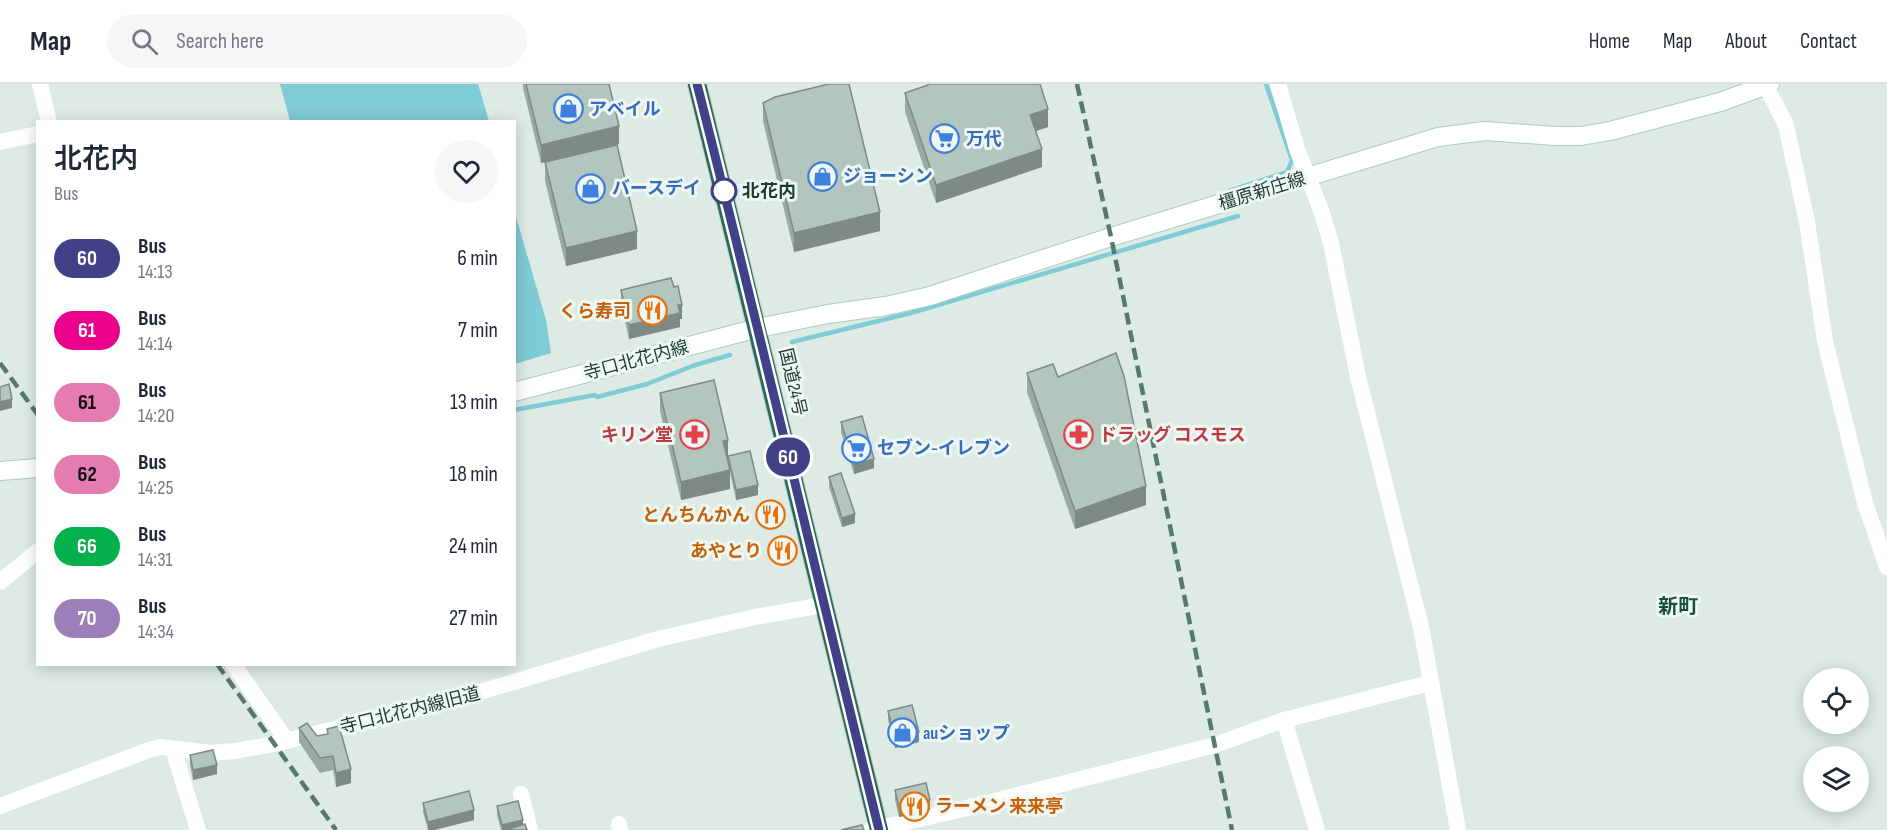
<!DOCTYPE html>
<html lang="en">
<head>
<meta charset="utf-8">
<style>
  body { margin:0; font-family:"Sofia Sans Condensed","Noto Sans JP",sans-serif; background:#f6f6f7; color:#1f2937; height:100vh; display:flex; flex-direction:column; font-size:22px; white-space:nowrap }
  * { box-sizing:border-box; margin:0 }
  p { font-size:20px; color:#747a83 }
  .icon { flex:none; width:33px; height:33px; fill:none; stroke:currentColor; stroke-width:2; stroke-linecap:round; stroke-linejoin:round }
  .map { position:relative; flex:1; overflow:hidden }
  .details { position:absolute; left:36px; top:36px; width:480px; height:546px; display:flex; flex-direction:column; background:#fff; border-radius:0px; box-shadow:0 3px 15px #0003 }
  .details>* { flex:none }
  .badge { padding:0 12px; border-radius:20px; font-size:21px; line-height:39px }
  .fabs { position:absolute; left:1803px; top:584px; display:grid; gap:12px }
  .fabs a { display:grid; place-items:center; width:66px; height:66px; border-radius:50%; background:#fff; box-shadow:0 3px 15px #0003; font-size:30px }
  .map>.badge { position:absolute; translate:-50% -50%; box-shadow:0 0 0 3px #fff }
  .round { display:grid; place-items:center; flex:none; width:63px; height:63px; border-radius:32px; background:#f6f6f7 }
  .headline { display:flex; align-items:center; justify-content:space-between; height:102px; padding:0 18px }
  h1 { font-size:28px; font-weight:600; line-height:45px }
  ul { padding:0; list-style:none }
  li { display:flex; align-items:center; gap:18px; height:72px; padding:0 18px }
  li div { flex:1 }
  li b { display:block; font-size:22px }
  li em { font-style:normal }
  li .badge { min-width:66px; font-weight:700; text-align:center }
  header { display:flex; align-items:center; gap:36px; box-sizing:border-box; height:84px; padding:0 30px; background:#fff; border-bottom:2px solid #e0e1e3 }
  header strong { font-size:28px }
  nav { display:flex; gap:33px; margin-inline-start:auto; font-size:21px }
  .search { width:420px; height:54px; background:#f6f6f7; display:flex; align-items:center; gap:15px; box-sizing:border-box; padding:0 21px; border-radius:33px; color:#747a83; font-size:22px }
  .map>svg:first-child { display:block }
  .water { fill:#7fcbd6 }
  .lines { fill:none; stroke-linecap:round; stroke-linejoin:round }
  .stream { stroke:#7fcbd6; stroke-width:4.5 }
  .secondary-casing { stroke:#afccc1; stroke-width:20 }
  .highway-casing { stroke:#c0c8c6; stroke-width:20 }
  .street { stroke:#fff; stroke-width:16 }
  .secondary { stroke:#fff; stroke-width:18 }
  .highway { stroke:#276a5b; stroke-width:18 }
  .rail { stroke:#57786e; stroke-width:4.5; stroke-dasharray:12 6; stroke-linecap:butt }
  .wall { fill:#99aaa3 }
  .shaded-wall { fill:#7d8b84 }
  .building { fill:#b2c6bd; stroke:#7d8b84; stroke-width:1.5 }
  .line-casing { stroke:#fff; stroke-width:14 }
  .line { stroke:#414188; stroke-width:9 }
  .stop-dot { fill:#fff; stroke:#414188; stroke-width:3 }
  .labels { text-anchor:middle; stroke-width:6; stroke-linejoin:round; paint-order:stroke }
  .shop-label { font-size:18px; font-weight:bold; fill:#366cbe; stroke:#eef7f2; text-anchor:start }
  .stop-label { font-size:18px; font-weight:bold; fill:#1d3b33; stroke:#eef7f2; text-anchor:start }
  .street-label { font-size:18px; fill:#1d3b33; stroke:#eef7f2 }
  .food-label { font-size:18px; font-weight:bold; fill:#c56008; stroke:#eef7f2; text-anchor:end }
  .health-label { font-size:18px; font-weight:bold; fill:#be3a42; stroke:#eef7f2; text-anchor:end }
  .neighbourhood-label { font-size:20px; font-weight:bold; fill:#184f40; stroke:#eef7f2 }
</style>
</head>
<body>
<header>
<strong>Map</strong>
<div class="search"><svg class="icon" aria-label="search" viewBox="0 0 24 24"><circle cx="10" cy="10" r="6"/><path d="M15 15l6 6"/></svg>Search here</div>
<nav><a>Home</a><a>Map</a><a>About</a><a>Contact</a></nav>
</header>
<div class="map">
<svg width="1887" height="746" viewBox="0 0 1887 746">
  <rect width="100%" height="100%" fill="#ddebe4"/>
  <g class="water">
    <path d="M 280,0 L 478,0 L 489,37 L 290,37 Z"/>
    <path d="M 514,126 L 546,236 L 551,269 L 515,280 Z"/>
  </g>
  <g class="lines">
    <g class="stream">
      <path d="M 1229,107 L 1287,88 L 1292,76 L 1266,0"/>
      <path d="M 792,258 L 911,229 L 1238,132"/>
      <path d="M 514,326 L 595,311 L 597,313 L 647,300 L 695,281 L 730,271"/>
    </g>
    <defs>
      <g id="secondary">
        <path d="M 514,308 L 758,244 L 828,230 L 886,222 L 930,212 L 1111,153 L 1438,53 L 1485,47 L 1555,52 L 1581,52 L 1610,47 L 1720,18 L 1770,0"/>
        <path d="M 0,387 L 38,384"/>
      </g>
      <path id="highway" d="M 697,0 C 759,248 817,498 879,746"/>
    </defs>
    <use href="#secondary" class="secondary-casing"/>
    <use href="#highway" class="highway-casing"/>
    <g class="street">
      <path d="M 40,0 L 49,38"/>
      <path d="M 1278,0 L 1297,65 L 1321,126 L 1331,159 L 1358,293 L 1421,543 L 1458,746"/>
      <path d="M 1766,2 L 1786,41 L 1807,138 L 1825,257 L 1865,419 L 1887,483"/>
      <path d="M 0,58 L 38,50"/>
      <path d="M 0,498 L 38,467"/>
      <path d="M 233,580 L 287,657"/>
      <path d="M 1284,636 L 1317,746"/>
      <path d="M 173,665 L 198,746"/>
      <path d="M 521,710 L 530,746"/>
      <path d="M 0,722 L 149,666 L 160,663 L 212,669 L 235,667 L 274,660 L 463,613 L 658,555 L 755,533 L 823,521"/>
      <path d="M 619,740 L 620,746"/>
      <path d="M 871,746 L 963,725 L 1215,661 L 1284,636 L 1430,599"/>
    </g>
    <use href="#secondary" class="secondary"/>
    <use href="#highway" class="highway"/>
    <g class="rail">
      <path d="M 1077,0 L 1111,153 L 1232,746"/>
      <path d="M 0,279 L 38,331"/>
      <path d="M 217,580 L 336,746"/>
    </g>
  </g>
  <g class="wall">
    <path d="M 523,0 L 609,0 L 619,60 L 617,61 L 637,165 L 566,182 L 545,97 L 545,78 L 541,79 L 523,4 Z"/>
    <path d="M 905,9 L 1048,43 L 1036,47 L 1042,83 L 936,119 L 905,28 Z"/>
    <path d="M 763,19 L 880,147 L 794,168 L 763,37 Z"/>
    <path d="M 621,206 L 682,235 L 680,235 L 680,243 L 629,255 L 621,220 Z"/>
    <path d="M 1027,289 L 1058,293 L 1146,421 L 1075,445 L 1027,308 Z"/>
    <path d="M 660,309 L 728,375 L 727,375 L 728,380 L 728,372 L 758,411 L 736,416 L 730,388 L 730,405 L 681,416 L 660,327 Z"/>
    <path d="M 841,338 L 874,384 L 854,390 L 841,348 Z"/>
    <path d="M 829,393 L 855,439 L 842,443 L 829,403 Z"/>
    <path d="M 888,627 L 919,658 L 895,664 L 888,636 Z"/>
    <path d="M 299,644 L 317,652 L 327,650 L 327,645 L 351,699 L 336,703 L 333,686 L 320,689 L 299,658 Z"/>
    <path d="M 190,671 L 217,690 L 193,696 L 190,681 Z"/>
    <path d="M 895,706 L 930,726 L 899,733 L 895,716 Z"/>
    <path d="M 423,719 L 474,736 L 434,746 L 428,746 L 423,728 Z"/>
    <path d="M 497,722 L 523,741 L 527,746 L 501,746 L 497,731 Z"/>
  </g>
  <g class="shaded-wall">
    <path d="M 1048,25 L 1048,43 L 1030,49 L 1030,31 Z"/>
    <path d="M 619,42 L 619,60 L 541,79 L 541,61 Z"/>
    <path d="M 1042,65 L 1042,83 L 936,119 L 936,101 Z"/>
    <path d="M 880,128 L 880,147 L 794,168 L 794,149 Z"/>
    <path d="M 637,147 L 637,165 L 566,182 L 566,164 Z"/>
    <path d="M 678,221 L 682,221 L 682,235 L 680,235 L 680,243 L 629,255 L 629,241 Z"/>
    <path d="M 12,315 L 12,324 L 0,327 L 0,318 Z"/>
    <path d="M 728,356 L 728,375 L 723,376 L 723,357 Z"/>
    <path d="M 874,375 L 874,384 L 854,390 L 854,381 Z"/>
    <path d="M 730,386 L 730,405 L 681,416 L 681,398 Z"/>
    <path d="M 758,401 L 758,411 L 736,416 L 736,406 Z"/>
    <path d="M 1146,402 L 1146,421 L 1075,445 L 1075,427 Z"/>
    <path d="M 855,430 L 855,439 L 842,443 L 842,434 Z"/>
    <path d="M 919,648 L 919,658 L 895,664 L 895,654 Z"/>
    <path d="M 217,681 L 217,690 L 193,696 L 193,686 Z"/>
    <path d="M 351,685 L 351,699 L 336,703 L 336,689 Z"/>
    <path d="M 930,716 L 930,726 L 899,733 L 899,723 Z"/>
    <path d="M 474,726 L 474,736 L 434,746 L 428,746 L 428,738 Z"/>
    <path d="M 523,736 L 523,746 L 502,746 L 502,741 Z"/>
  </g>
  <g class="building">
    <path d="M 526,0 L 609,0 L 619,42 L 541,61 Z"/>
    <path d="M 829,0 L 849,0 L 880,128 L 794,149 L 763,19 L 775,13 Z"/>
    <path d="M 928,0 L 1040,0 L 1048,25 L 1030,31 L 1042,65 L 936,101 L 905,9 L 928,1 Z"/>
    <path d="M 617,61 L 637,147 L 566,164 L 545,78 Z"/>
    <path d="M 671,194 L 674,203 L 678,202 L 682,221 L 678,221 L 680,229 L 629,241 L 621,206 Z"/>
    <path d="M 1116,269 L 1124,292 L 1146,402 L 1075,427 L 1027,289 L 1053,280 L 1058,293 Z"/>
    <path d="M 714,296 L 728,356 L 723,357 L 730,386 L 681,398 L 660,309 Z"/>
    <path d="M 9,300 L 12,315 L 0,318 L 0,303 Z"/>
    <path d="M 862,332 L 874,375 L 854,381 L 841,338 Z"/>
    <path d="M 750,367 L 758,401 L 736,406 L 728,372 Z"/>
    <path d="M 841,389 L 855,430 L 842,434 L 829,393 Z"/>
    <path d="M 912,621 L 919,648 L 895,654 L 888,627 Z"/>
    <path d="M 307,639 L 317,652 L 328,650 L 327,645 L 339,642 L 351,685 L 336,689 L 333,672 L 320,674 L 299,644 Z"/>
    <path d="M 213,666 L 217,681 L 193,686 L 190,671 Z"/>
    <path d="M 926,699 L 930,716 L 899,723 L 895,706 Z"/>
    <path d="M 469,707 L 474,726 L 428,738 L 423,719 Z"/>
    <path d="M 518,717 L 523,736 L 502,741 L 497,722 Z"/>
    <path d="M 525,740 L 527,746 L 506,746 Z"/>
    <path d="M 862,741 L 864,746 L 841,746 Z"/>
  </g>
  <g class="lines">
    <defs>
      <path id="line" d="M 697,0 C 760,248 818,498 879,746"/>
    </defs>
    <use href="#line" class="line-casing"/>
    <use href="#line" class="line"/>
  </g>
  <defs>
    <symbol id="shop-ring" viewBox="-11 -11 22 22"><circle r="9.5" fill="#eef7f2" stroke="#3f7fe0" stroke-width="1.5"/><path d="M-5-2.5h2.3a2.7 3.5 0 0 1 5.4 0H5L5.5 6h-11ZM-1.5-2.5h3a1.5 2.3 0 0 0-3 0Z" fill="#3f7fe0"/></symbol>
    <symbol id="supermarket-ring" viewBox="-11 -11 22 22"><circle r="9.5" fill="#eef7f2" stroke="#3f7fe0" stroke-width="1.5"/><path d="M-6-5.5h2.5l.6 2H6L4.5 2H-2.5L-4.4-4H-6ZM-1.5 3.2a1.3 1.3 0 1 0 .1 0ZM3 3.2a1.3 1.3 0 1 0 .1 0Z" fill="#3f7fe0"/></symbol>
    <symbol id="restaurant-ring" viewBox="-11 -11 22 22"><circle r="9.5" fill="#eef7f2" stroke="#e8710a" stroke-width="1.5"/><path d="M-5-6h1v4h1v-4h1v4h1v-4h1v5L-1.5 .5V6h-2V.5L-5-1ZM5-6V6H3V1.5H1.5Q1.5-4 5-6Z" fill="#e8710a"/></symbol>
    <symbol id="pharmacy-ring" viewBox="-11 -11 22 22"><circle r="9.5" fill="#eef7f2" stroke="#e0444e" stroke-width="1.5"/><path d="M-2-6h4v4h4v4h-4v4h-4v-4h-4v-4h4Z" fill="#e0444e"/></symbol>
  </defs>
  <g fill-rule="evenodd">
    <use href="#shop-ring" x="552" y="8" width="33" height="33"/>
    <use href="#supermarket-ring" x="928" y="38" width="33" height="33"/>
    <use href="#shop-ring" x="806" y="76" width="33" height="33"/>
    <use href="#shop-ring" x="574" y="88" width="33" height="33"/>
    <use href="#restaurant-ring" x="636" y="210" width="33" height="33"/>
    <use href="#pharmacy-ring" x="678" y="334" width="33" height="33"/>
    <use href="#pharmacy-ring" x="1062" y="334" width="33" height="33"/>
    <use href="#supermarket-ring" x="840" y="348" width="33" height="33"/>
    <use href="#restaurant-ring" x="754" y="414" width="33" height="33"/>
    <use href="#restaurant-ring" x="766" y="450" width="33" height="33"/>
    <use href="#shop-ring" x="886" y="632" width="33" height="33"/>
    <use href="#restaurant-ring" x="898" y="706" width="33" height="33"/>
  </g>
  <circle class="stop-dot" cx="724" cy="107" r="12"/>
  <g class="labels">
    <g class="shop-label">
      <text x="589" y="31">アベイル</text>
      <text x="966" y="61">万代</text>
      <text x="843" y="98">ジョーシン</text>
      <text x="612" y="110">バースデイ</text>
      <text x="877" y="370">セブン-イレブン</text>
      <text x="923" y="655">auショップ</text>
    </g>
    <g class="stop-label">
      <text x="742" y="113">北花内</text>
    </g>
    <g class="street-label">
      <text transform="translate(1262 107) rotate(-17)" y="6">橿原新庄線</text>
      <text transform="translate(636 276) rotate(-15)" y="6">寺口北花内線</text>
      <text transform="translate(793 298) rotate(77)" y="6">国道24号</text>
      <text transform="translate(410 626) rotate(-14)" y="6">寺口北花内線旧道</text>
    </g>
    <g class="food-label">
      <text x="631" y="233">くら寿司</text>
      <text x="750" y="437">とんちんかん</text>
      <text x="762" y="473">あやとり</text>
      <text x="935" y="728" text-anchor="start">ラーメン 来来亭</text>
    </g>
    <g class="health-label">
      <text x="673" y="357">キリン堂</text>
      <text x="1099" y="357" text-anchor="start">ドラッグ コスモス</text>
    </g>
    <g class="neighbourhood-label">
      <text x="1678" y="529">新町</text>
    </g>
  </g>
</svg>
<div class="fabs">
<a><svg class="icon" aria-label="locate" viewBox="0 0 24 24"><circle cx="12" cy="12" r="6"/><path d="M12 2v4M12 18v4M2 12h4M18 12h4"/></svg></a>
<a><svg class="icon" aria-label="layers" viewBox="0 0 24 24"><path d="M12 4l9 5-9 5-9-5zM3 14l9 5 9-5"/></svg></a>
</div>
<b class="badge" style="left:788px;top:373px;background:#414188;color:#fff">60</b>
<section class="details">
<div class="headline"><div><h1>北花内</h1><p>Bus</p></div><a class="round"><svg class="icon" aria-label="heart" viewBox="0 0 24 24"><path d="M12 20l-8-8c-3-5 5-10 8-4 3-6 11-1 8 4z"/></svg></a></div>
<ul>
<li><span class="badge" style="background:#414188;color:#fff">60</span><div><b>Bus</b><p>14:13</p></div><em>6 min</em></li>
<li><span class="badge" style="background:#ea028c;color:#fff">61</span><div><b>Bus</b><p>14:14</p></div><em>7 min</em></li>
<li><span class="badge" style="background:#e47bb1;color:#111">61</span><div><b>Bus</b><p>14:20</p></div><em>13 min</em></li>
<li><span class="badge" style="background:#e47bb1;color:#111">62</span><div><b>Bus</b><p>14:25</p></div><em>18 min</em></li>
<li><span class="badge" style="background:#04b04c;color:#fff">66</span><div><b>Bus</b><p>14:31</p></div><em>24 min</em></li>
<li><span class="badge" style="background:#9c7eb9;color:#fff">70</span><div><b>Bus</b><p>14:34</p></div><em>27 min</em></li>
</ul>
</section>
</div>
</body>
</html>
